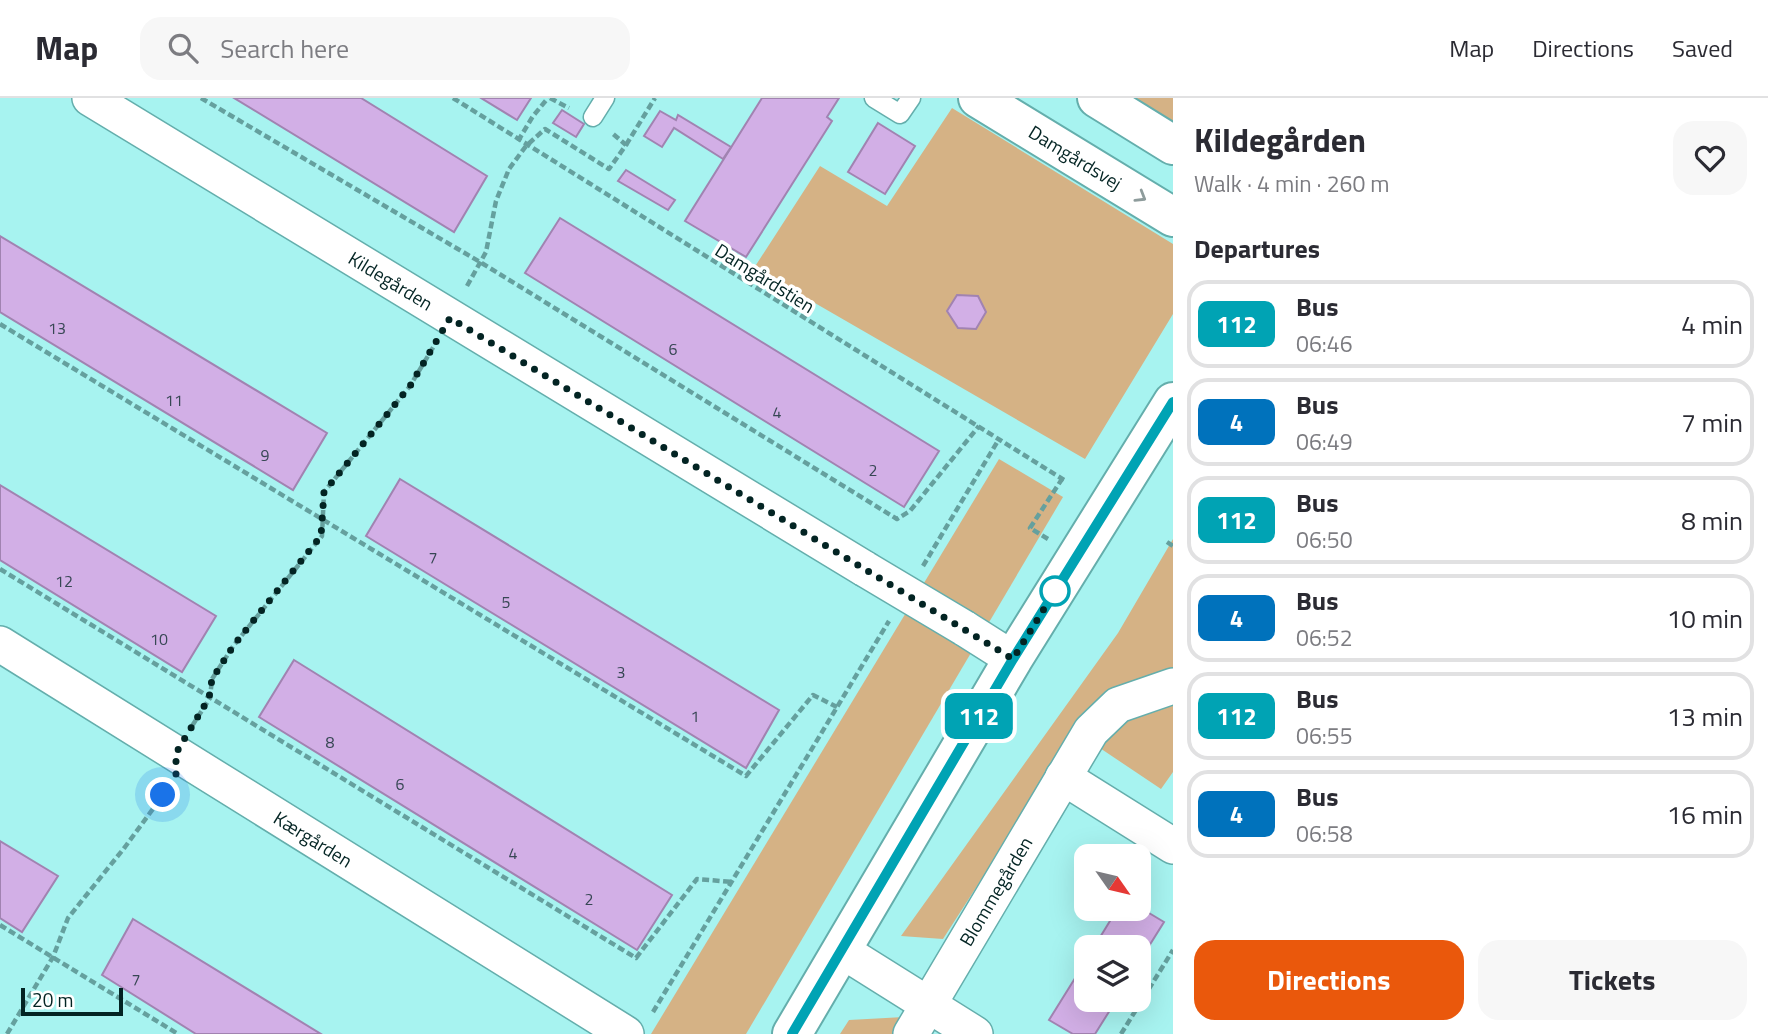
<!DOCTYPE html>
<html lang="en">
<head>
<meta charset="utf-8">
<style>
  body { margin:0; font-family:"Titillium Web",sans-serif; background:#f7f7f7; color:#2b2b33; height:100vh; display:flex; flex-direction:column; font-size:26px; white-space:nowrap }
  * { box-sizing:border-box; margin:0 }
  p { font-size:23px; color:#7c7c81 }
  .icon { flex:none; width:38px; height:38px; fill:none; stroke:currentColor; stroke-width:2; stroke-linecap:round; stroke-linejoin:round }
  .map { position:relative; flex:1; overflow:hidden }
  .panel { display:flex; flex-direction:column; background:#fff; width:595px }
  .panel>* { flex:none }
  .badge { padding:0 14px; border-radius:10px; font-size:24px; line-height:46px }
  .needle { width:46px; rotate:124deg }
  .fabs { position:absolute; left:1074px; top:746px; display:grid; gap:14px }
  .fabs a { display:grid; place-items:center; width:77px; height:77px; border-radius:14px; background:#fff; box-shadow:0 7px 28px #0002; font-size:35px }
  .scale { position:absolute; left:21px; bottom:18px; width:102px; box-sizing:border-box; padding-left:7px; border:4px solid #032423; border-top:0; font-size:19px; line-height:24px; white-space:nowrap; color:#032423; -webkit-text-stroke:5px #fff; paint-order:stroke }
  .you { position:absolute; width:35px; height:35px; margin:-18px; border:5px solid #fff; border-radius:50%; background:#1a73e8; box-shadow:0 0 0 10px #1a73e833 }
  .map>.badge { position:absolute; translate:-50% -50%; box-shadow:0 0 0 4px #fff }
  h2 { padding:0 21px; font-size:26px; line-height:63px }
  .round { display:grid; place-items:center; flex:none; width:74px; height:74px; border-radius:21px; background:#f7f7f7 }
  .summary { display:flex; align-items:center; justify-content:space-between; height:119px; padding:0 21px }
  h1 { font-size:33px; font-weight:700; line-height:52px }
  .action { display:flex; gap:14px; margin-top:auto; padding:14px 21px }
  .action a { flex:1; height:80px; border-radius:21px; background:#ea580c; color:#fff; font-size:28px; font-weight:700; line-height:80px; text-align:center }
  .action a+a { background:#f7f7f7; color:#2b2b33 }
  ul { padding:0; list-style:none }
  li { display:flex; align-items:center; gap:21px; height:88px; margin:0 14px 10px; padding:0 7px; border:4px solid #e1e1e2; border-radius:21px }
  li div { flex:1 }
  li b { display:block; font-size:26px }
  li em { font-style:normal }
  li .badge { min-width:77px; font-weight:700; text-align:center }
  header { display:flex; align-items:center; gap:42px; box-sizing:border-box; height:98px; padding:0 35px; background:#fff; border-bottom:2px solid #e1e1e2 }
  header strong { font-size:33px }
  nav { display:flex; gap:38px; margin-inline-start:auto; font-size:24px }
  .search { width:490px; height:63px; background:#f7f7f7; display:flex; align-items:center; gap:18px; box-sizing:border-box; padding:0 24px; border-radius:21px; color:#7c7c81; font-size:26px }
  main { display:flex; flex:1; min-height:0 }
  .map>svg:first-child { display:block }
  .green { fill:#d5b285 }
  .building { fill:#d2afe6; stroke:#a183b1; stroke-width:2 }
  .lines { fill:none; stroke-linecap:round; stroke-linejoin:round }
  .lane-casing { stroke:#64aeac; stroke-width:21 }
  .street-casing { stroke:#64aeac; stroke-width:38 }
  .secondary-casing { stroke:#64aeac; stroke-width:42 }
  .path { stroke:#65a09e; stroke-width:4.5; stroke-dasharray:7 3.5; stroke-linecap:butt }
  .lane { stroke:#fff; stroke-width:18 }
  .street { stroke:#fff; stroke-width:35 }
  .secondary { stroke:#fff; stroke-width:38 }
  .street-bridge-casing { stroke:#64aeac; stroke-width:38; stroke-linecap:butt }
  .street-bridge { stroke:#fff; stroke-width:35 }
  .oneway { stroke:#8e9c9c }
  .line-casing { stroke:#fff; stroke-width:16 }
  .line { stroke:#00a3b4; stroke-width:10 }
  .walk { stroke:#032423; stroke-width:7; stroke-dasharray:0 12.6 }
  .stop-dot { fill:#fff; stroke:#00a3b4; stroke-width:3.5 }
  .labels { text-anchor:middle; stroke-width:7; stroke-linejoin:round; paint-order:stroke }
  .number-label { font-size:16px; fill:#374754 }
  .street-label { font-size:19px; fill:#032423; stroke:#fff }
</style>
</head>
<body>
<header>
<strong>Map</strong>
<div class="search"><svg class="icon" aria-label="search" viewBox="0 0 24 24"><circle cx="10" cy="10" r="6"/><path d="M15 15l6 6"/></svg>Search here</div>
<nav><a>Map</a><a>Directions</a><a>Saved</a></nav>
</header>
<main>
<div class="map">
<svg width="1173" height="936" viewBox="0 0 1173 936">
  <rect width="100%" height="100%" fill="#a7f3f0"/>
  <g class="green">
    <path d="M 1132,0 L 1173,0 L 1173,25 Z"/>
    <path d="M 952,10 L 1173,146 L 1173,216 L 1085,361 L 754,170 L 820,68 L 887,108 Z"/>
    <path d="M 999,361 L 1063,399 L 746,936 L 651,936 Z"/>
    <path d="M 1173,441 L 1173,674 L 1161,691 L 1076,634 L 943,841 L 901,838 L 1118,535 Z"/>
    <path d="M 904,919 L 894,936 L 840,936 L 849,922 Z"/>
  </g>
  <g class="building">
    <path d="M 234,0 L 361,0 L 487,78 L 454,134 Z"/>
    <path d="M 481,0 L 531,0 L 517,22 Z"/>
    <path d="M 762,0 L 839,0 L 827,19 L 832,23 L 746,159 L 685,123 Z"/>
    <path d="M 562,12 L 584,26 L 576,39 L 553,25 Z"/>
    <path d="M 660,13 L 676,22 L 678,17 L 731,49 L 723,61 L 674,30 L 662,49 L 644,38 Z"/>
    <path d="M 878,25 L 915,48 L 885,96 L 848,74 Z"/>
    <path d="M 626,72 L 675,102 L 668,112 L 618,83 Z"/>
    <path d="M 560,120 L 939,353 L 904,409 L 525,175 Z"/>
    <path d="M 0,138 L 327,335 L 293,392 L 0,214 Z"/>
    <path d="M 957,197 L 978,198 L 986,214 L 976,231 L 958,230 L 947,213 Z"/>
    <path d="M 400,381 L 779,612 L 746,670 L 366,438 Z"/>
    <path d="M 0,387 L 216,518 L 182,574 L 0,462 Z"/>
    <path d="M 294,562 L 672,797 L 637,852 L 259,619 Z"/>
    <path d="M 0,743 L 58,778 L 22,834 L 0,820 Z"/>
    <path d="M 1139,809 L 1164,824 L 1139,864 L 1139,849 L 1094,849 L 1118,810 Z"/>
    <path d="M 133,821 L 321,936 L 196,936 L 102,877 Z"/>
    <path d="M 1087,861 L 1087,901 L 1117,901 L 1095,936 L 1073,936 L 1049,922 Z"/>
  </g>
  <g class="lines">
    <defs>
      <g id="lane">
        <path d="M 874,0 L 900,16 L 911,0"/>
        <path d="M 593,19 L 605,0"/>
      </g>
      <g id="street">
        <path id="s1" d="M 90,0 L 865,471"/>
        <path d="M 964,530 L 1013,561"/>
        <path id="s2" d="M 0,546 L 626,936"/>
        <path d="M 1063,679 L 1173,748"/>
        <path d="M 841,852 L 975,936"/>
        <path id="s3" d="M 911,936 L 1091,633 L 1118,607 L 1173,588"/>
      </g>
      <g id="secondary">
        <path id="s4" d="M 978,0 L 1173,119"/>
        <path d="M 1097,0 L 1173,47"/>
        <path d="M 792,936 L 1013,561 L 1173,304"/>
      </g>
    </defs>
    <use href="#lane" class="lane-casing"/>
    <use href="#street" class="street-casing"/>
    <use href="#secondary" class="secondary-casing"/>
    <g class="path">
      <path d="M 201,0 L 480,164 L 897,421 L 910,413 L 979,328"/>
      <path d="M 453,0 L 1064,382"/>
      <path d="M 550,0 L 569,10"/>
      <path d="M 518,43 L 533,18 L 548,0"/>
      <path d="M 626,47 L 655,0"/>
      <path d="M 467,188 L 486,154 L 496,103 L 509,71 L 526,48 L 545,31 L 609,71 L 626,47 L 612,35"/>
      <path d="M 0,226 L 746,678 L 813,597 L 837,609"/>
      <path d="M 1048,441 L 1030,430 L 1062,381"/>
      <path d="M 1167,444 L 1173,448"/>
      <path d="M 923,468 L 999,341"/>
      <path d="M 0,471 L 636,860 L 697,781 L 732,784"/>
      <path d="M 192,628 L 210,600 L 212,581 L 234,547 L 322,438 L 324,394 L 410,288 L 434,248"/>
      <path d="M 0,827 L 178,936"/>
      <path d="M 653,914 L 889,523"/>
      <path d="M 7,936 L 53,859 L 68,820 L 125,749 L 169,689"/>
      <path d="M 1121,936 L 1173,852"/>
    </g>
    <use href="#lane" class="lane"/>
    <use href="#street" class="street"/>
    <use href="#secondary" class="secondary"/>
    <defs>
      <path id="street-bridge" d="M 865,471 L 964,530"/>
    </defs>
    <use href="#street-bridge" class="street-bridge-casing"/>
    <use href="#street-bridge" class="street-bridge"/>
  </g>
  <defs><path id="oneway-chevron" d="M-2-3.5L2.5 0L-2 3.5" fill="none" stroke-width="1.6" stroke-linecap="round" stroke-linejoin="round" transform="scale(1.75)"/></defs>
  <use class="oneway" href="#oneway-chevron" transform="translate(1141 99) rotate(31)"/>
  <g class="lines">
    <defs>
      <path id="line" d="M 792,936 L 1013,561 L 1173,304"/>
    </defs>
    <use href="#line" class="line-casing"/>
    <use href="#line" class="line"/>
    <path class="walk" d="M 163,697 L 176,679 L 176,655 L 209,600 L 212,581 L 234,547 L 321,438 L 324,394 L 410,288 L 450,220 L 1013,561 L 1055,493"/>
  </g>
  <circle class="stop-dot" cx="1055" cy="493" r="14"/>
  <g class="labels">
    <g class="number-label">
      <text x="57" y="236">13</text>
      <text x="673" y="257">6</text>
      <text x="174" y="308">11</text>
      <text x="777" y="320">4</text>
      <text x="265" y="363">9</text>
      <text x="873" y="378">2</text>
      <text x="433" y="465">7</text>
      <text x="64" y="489">12</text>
      <text x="506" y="510">5</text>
      <text x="159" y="547">10</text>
      <text x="621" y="580">3</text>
      <text x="695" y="624">1</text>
      <text x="330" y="650">8</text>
      <text x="400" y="692">6</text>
      <text x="513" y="761">4</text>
      <text x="589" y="807">2</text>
      <text x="136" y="887">7</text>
    </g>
    <g class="street-label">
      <text dy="7" stroke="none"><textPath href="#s4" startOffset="114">Damgårdsvej</textPath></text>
      <text transform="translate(765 180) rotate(32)" y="7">Damgårdstien</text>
      <text dy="7" stroke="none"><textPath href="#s1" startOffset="352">Kildegården</textPath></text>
      <text dy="7" stroke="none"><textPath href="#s2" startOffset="369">Kærgården</textPath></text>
      <text dy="7" stroke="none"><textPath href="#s3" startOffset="166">Blommegården</textPath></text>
    </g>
  </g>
</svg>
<div class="fabs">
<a><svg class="needle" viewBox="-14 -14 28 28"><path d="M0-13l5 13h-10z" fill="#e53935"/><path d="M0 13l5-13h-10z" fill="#7c7c81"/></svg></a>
<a><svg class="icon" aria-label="layers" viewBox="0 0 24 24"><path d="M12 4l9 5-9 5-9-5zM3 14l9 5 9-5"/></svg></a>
</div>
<div class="scale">20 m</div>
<div class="you" style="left:163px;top:697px"></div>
<b class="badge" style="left:979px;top:618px;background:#00a3b4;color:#fff">112</b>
</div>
<section class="panel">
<div class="summary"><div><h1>Kildegården</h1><p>Walk · 4 min · 260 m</p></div><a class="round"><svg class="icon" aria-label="heart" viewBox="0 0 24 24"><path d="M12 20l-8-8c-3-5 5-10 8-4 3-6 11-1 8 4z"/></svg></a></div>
<h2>Departures</h2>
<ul>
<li><span class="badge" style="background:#00a3b4;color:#fff">112</span><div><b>Bus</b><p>06:46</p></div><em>4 min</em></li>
<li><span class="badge" style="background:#0072bc;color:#fff">4</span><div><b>Bus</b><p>06:49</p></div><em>7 min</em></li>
<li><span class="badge" style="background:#00a3b4;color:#fff">112</span><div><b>Bus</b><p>06:50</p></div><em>8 min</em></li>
<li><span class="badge" style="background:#0072bc;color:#fff">4</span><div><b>Bus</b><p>06:52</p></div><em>10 min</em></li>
<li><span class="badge" style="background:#00a3b4;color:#fff">112</span><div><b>Bus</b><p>06:55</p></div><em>13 min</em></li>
<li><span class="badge" style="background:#0072bc;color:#fff">4</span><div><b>Bus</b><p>06:58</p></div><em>16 min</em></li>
</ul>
<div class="action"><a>Directions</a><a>Tickets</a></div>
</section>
</main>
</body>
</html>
